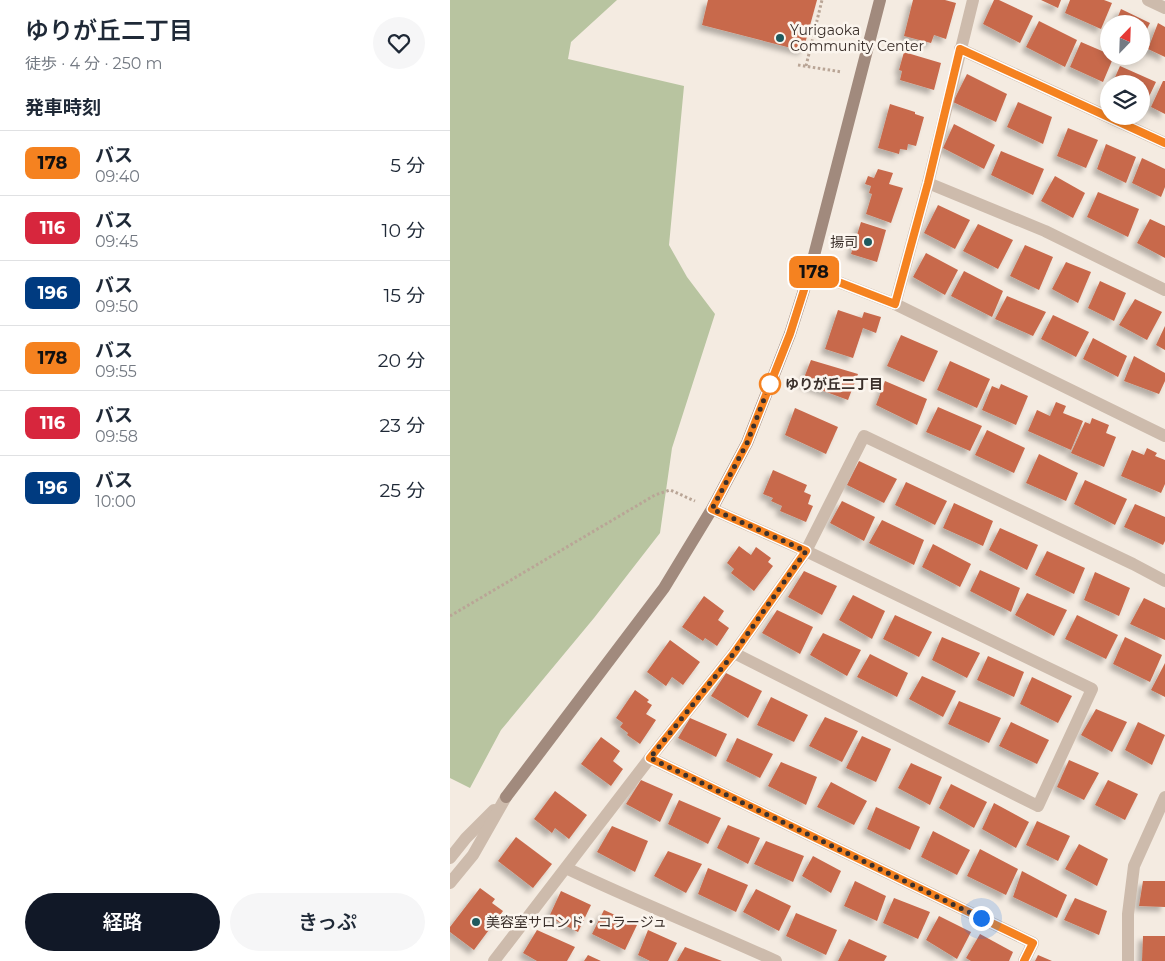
<!DOCTYPE html>
<html lang="ja">
<head>
<meta charset="utf-8">
<style>
  body { margin:0; font-family:Montserrat,"Noto Sans JP",sans-serif; background:#f6f6f7; color:#1f2937; height:100vh; display:flex; flex-direction:column; font-size:19px; white-space:nowrap }
  * { box-sizing:border-box; margin:0 }
  p { font-size:16px; color:#747a83 }
  .icon { flex:none; width:28px; height:28px; fill:none; stroke:currentColor; stroke-width:2; stroke-linecap:round; stroke-linejoin:round }
  .map { position:relative; flex:1; overflow:hidden }
  .details { display:flex; flex-direction:column; background:#fff; width:450px }
  .details>* { flex:none }
  .badge { padding:0 10px; border-radius:8px; font-size:18px; line-height:32px }
  .needle { width:32px; rotate:23deg }
  .tools { position:absolute; left:650px; top:15px; display:grid; gap:10px }
  .tools a { display:grid; place-items:center; width:50px; height:50px; border-radius:50%; background:#fff; box-shadow:0 2px 8px #0003; font-size:25px }
  .you { position:absolute; width:25px; height:25px; margin:-12px; border:4px solid #fff; border-radius:50%; background:#1a73e8; box-shadow:0 0 0 8px #1a73e833 }
  .map>.badge { position:absolute; translate:-50% -50%; box-shadow:0 0 0 2px #fff }
  h2 { padding:0 25px; font-size:19px; line-height:45px }
  .round { display:grid; place-items:center; flex:none; width:52px; height:52px; border-radius:26px; background:#f6f6f7 }
  .headline { display:flex; align-items:center; justify-content:space-between; height:85px; padding:0 25px }
  h1 { font-size:24px; font-weight:600; line-height:38px }
  .button { display:flex; gap:10px; margin-top:auto; padding:10px 25px }
  .button a { flex:1; height:58px; border-radius:30px; background:#111827; color:#fff; font-size:20px; font-weight:600; line-height:58px; text-align:center }
  .button a+a { background:#f6f6f7; color:#1f2937 }
  ul { padding:0; list-style:none }
  li { display:flex; align-items:center; gap:15px; height:65px; padding:0 25px; border-top:1px solid #e0e1e3 }
  li div { flex:1 }
  li b { display:block; font-size:19px }
  li em { font-style:normal }
  li .badge { min-width:55px; font-weight:700; text-align:center }
  main { display:flex; flex:1; min-height:0 }
  .map>svg:first-child { display:block }
  .green { fill:#b8c4a0 }
  .building { fill:#c8694b; filter:url(#shadow) }
  .lines { fill:none; stroke-linecap:round; stroke-linejoin:round }
  .path { stroke:#b9a596; stroke-width:3; stroke-dasharray:2.5 2.5; stroke-linecap:butt }
  .street { stroke:#cdbbac; stroke-width:12 }
  .secondary { stroke:#a18a7d; stroke-width:12 }
  .line-casing { stroke:#fff; stroke-width:11 }
  .line { stroke:#f58220; stroke-width:8 }
  .walk { stroke:#3b302b; stroke-width:5; stroke-dasharray:0 9 }
  .poi-dot { fill:#1f5a5e; stroke:#fbf5ee; stroke-width:2 }
  .stop-dot { fill:#fff; stroke:#f58220; stroke-width:2.5 }
  .labels { text-anchor:middle; stroke-width:5; stroke-linejoin:round; paint-order:stroke }
  .poi-label { font-size:14px; fill:#3b302b; stroke:#fbf5ee; text-anchor:start }
  .stop-label { font-size:14px; font-weight:bold; fill:#3b302b; stroke:#fbf5ee; text-anchor:start }
</style>
</head>
<body>
<main>
<section class="details">
<div class="headline"><div><h1>ゆりが丘二丁目</h1><p>徒歩 · 4 分 · 250 m</p></div><a class="round"><svg class="icon" aria-label="heart" viewBox="0 0 24 24"><path d="M12 20l-8-8c-3-5 5-10 8-4 3-6 11-1 8 4z"/></svg></a></div>
<h2>発車時刻</h2>
<ul>
<li><span class="badge" style="background:#f58220;color:#111">178</span><div><b>バス</b><p>09:40</p></div><em>5 分</em></li>
<li><span class="badge" style="background:#d7263d;color:#fff">116</span><div><b>バス</b><p>09:45</p></div><em>10 分</em></li>
<li><span class="badge" style="background:#003b80;color:#fff">196</span><div><b>バス</b><p>09:50</p></div><em>15 分</em></li>
<li><span class="badge" style="background:#f58220;color:#111">178</span><div><b>バス</b><p>09:55</p></div><em>20 分</em></li>
<li><span class="badge" style="background:#d7263d;color:#fff">116</span><div><b>バス</b><p>09:58</p></div><em>23 分</em></li>
<li><span class="badge" style="background:#003b80;color:#fff">196</span><div><b>バス</b><p>10:00</p></div><em>25 分</em></li>
</ul>
<div class="button"><a>経路</a><a>きっぷ</a></div>
</section>
<div class="map">
<svg width="715" height="961" viewBox="0 0 715 961">
  <defs>
    <filter id="shadow"><feDropShadow dx="-4.5" dy="4.5" stdDeviation="2.5" flood-color="#0004"/></filter>
  </defs>
  <rect width="100%" height="100%" fill="#f4ebe1"/>
  <path class="green" d="M 0,0 L 167,0 L 121,42 L 118,59 L 234,86 L 219,245 L 237,277 L 265,314 L 222,448 L 210,533 L 144,618 L 51,730 L 20,788 L 0,778 Z"/>
  <g class="building">
    <path d="M 258,0 L 367,0 L 353,51 L 252,25 Z"/>
    <path d="M 463,0 L 495,0 L 506,3 L 496,39 L 484,35 L 481,43 L 454,36 Z"/>
    <path d="M 544,0 L 549,0 L 583,16 L 570,43 L 533,24 Z"/>
    <path d="M 591,0 L 611,0 L 608,8 Z"/>
    <path d="M 620,0 L 654,0 L 662,3 L 651,29 L 615,13 Z"/>
    <path d="M 671,9 L 700,23 L 691,41 L 691,24 L 665,24 Z"/>
    <path d="M 589,21 L 627,40 L 615,67 L 576,47 Z"/>
    <path d="M 708,23 L 715,27 L 715,57 L 698,49 Z"/>
    <path d="M 631,42 L 659,54 L 659,56 L 664,56 L 653,82 L 620,67 Z"/>
    <path d="M 454,52 L 491,63 L 484,90 L 450,80 L 452,71 L 449,70 Z"/>
    <path d="M 670,66 L 706,82 L 695,105 L 691,103 L 691,84 L 662,84 Z"/>
    <path d="M 517,74 L 557,94 L 546,122 L 503,102 Z"/>
    <path d="M 713,81 L 715,81 L 715,114 L 701,107 Z"/>
    <path d="M 568,102 L 602,117 L 593,144 L 557,127 Z"/>
    <path d="M 440,104 L 465,112 L 465,114 L 474,117 L 466,146 L 458,144 L 457,150 L 450,149 L 449,154 L 428,148 Z"/>
    <path d="M 504,124 L 545,145 L 534,169 L 493,148 Z"/>
    <path d="M 618,128 L 648,140 L 636,168 L 607,156 Z"/>
    <path d="M 656,144 L 686,157 L 676,183 L 647,169 Z"/>
    <path d="M 551,151 L 594,169 L 583,195 L 541,175 Z"/>
    <path d="M 692,158 L 715,169 L 715,187 L 711,197 L 682,183 Z"/>
    <path d="M 428,169 L 443,173 L 439,184 L 453,188 L 441,223 L 416,214 L 422,194 L 419,193 L 421,186 L 415,184 L 418,176 L 424,178 Z"/>
    <path d="M 605,176 L 635,193 L 623,218 L 591,201 Z"/>
    <path d="M 648,192 L 689,209 L 678,237 L 637,217 Z"/>
    <path d="M 488,205 L 520,220 L 505,249 L 474,233 Z"/>
    <path d="M 700,219 L 715,226 L 715,258 L 687,243 Z"/>
    <path d="M 411,222 L 436,230 L 427,262 L 401,254 Z"/>
    <path d="M 528,224 L 563,240 L 548,269 L 513,251 Z"/>
    <path d="M 575,245 L 603,257 L 589,290 L 560,276 Z"/>
    <path d="M 476,253 L 508,270 L 495,295 L 463,277 Z"/>
    <path d="M 616,262 L 641,272 L 628,303 L 602,289 Z"/>
    <path d="M 514,271 L 553,291 L 542,317 L 501,296 Z"/>
    <path d="M 650,281 L 676,293 L 664,321 L 638,308 Z"/>
    <path d="M 557,296 L 596,312 L 583,336 L 545,319 Z"/>
    <path d="M 685,299 L 712,312 L 697,340 L 669,325 Z"/>
    <path d="M 388,310 L 412,318 L 414,312 L 431,317 L 426,333 L 413,328 L 403,358 L 375,349 Z"/>
    <path d="M 603,315 L 639,332 L 626,357 L 591,339 Z"/>
    <path d="M 715,326 L 715,350 L 706,345 Z"/>
    <path d="M 451,335 L 488,351 L 474,382 L 437,366 Z"/>
    <path d="M 643,338 L 677,356 L 668,377 L 633,359 Z"/>
    <path d="M 684,356 L 715,373 L 715,381 L 709,394 L 674,381 Z"/>
    <path d="M 361,360 L 408,374 L 398,400 L 352,383 Z"/>
    <path d="M 500,361 L 540,379 L 527,408 L 487,390 Z"/>
    <path d="M 435,381 L 477,399 L 467,425 L 426,405 Z"/>
    <path d="M 551,384 L 578,396 L 566,425 L 532,410 L 542,386 L 549,389 Z"/>
    <path d="M 606,402 L 616,406 L 613,413 L 633,421 L 621,450 L 578,431 L 587,410 L 600,416 Z"/>
    <path d="M 488,407 L 532,426 L 520,451 L 476,432 Z"/>
    <path d="M 345,408 L 388,427 L 376,454 L 335,435 Z"/>
    <path d="M 642,418 L 659,425 L 656,433 L 666,437 L 654,467 L 621,453 L 635,422 L 640,424 Z"/>
    <path d="M 537,430 L 575,448 L 564,473 L 525,455 Z"/>
    <path d="M 697,448 L 707,453 L 705,456 L 715,460 L 715,484 L 711,493 L 671,476 L 682,450 L 694,455 Z"/>
    <path d="M 589,454 L 628,473 L 616,501 L 576,483 Z"/>
    <path d="M 409,461 L 447,479 L 434,503 L 397,485 Z"/>
    <path d="M 323,470 L 357,485 L 354,492 L 361,495 L 358,504 L 363,506 L 356,522 L 330,511 L 332,506 L 321,501 L 323,498 L 313,494 Z"/>
    <path d="M 635,480 L 677,499 L 665,525 L 624,504 Z"/>
    <path d="M 456,482 L 497,501 L 485,525 L 445,505 Z"/>
    <path d="M 392,501 L 425,517 L 414,541 L 380,523 Z"/>
    <path d="M 504,503 L 543,521 L 533,546 L 493,528 Z"/>
    <path d="M 685,504 L 715,517 L 715,541 L 713,545 L 674,527 Z"/>
    <path d="M 432,520 L 474,540 L 464,565 L 419,543 Z"/>
    <path d="M 550,528 L 588,545 L 577,570 L 539,550 Z"/>
    <path d="M 483,544 L 521,564 L 510,587 L 472,567 Z"/>
    <path d="M 289,546 L 301,555 L 306,547 L 321,558 L 318,562 L 323,566 L 304,591 L 281,573 L 284,569 L 277,563 Z"/>
    <path d="M 597,551 L 635,568 L 624,594 L 585,575 Z"/>
    <path d="M 530,570 L 570,588 L 561,612 L 520,591 Z"/>
    <path d="M 354,571 L 387,586 L 372,615 L 338,597 Z"/>
    <path d="M 645,572 L 680,588 L 669,616 L 634,600 Z"/>
    <path d="M 577,593 L 617,610 L 604,636 L 565,615 Z"/>
    <path d="M 403,595 L 435,611 L 422,639 L 389,620 Z"/>
    <path d="M 254,596 L 274,611 L 268,620 L 279,628 L 267,646 L 255,638 L 253,641 L 232,627 Z"/>
    <path d="M 694,598 L 715,608 L 715,640 L 680,624 Z"/>
    <path d="M 327,610 L 363,627 L 350,654 L 312,633 Z"/>
    <path d="M 445,615 L 482,632 L 469,657 L 433,639 Z"/>
    <path d="M 627,615 L 668,635 L 656,659 L 615,639 Z"/>
    <path d="M 373,633 L 411,650 L 397,676 L 360,655 Z"/>
    <path d="M 492,637 L 530,653 L 517,678 L 482,660 Z"/>
    <path d="M 675,637 L 712,655 L 700,682 L 663,664 Z"/>
    <path d="M 220,640 L 250,662 L 233,685 L 222,677 L 216,686 L 197,672 Z"/>
    <path d="M 420,654 L 458,673 L 447,697 L 407,677 Z"/>
    <path d="M 538,656 L 574,672 L 564,697 L 527,680 Z"/>
    <path d="M 715,663 L 715,697 L 701,690 Z"/>
    <path d="M 276,673 L 312,691 L 298,718 L 261,696 Z"/>
    <path d="M 472,676 L 506,691 L 493,717 L 459,699 Z"/>
    <path d="M 582,677 L 622,696 L 608,723 L 570,704 Z"/>
    <path d="M 185,690 L 199,700 L 197,702 L 202,705 L 196,714 L 206,720 L 190,744 L 177,735 L 178,733 L 170,727 L 173,723 L 166,718 Z"/>
    <path d="M 321,697 L 358,715 L 344,742 L 307,725 Z"/>
    <path d="M 509,701 L 551,718 L 539,743 L 498,724 Z"/>
    <path d="M 646,709 L 677,722 L 662,752 L 631,735 Z"/>
    <path d="M 375,717 L 408,731 L 392,762 L 359,746 Z"/>
    <path d="M 240,718 L 277,734 L 266,757 L 228,738 Z"/>
    <path d="M 561,722 L 599,740 L 587,764 L 549,746 Z"/>
    <path d="M 688,722 L 715,735 L 702,765 L 675,750 Z"/>
    <path d="M 412,736 L 441,749 L 426,782 L 396,768 Z"/>
    <path d="M 151,737 L 170,751 L 163,761 L 173,769 L 161,786 L 131,764 Z"/>
    <path d="M 287,738 L 323,754 L 310,778 L 276,761 Z"/>
    <path d="M 619,760 L 649,773 L 634,800 L 607,787 Z"/>
    <path d="M 331,762 L 367,777 L 356,805 L 318,786 Z"/>
    <path d="M 461,763 L 492,777 L 480,805 L 448,788 Z"/>
    <path d="M 191,780 L 223,794 L 210,822 L 176,804 Z"/>
    <path d="M 658,780 L 688,794 L 675,820 L 645,805 Z"/>
    <path d="M 381,782 L 417,801 L 404,825 L 367,807 Z"/>
    <path d="M 501,784 L 537,802 L 524,828 L 489,808 Z"/>
    <path d="M 105,791 L 137,815 L 119,839 L 105,828 L 102,833 L 84,819 Z"/>
    <path d="M 229,800 L 271,818 L 258,844 L 218,824 Z"/>
    <path d="M 544,803 L 579,822 L 566,848 L 532,829 Z"/>
    <path d="M 426,807 L 470,827 L 460,850 L 417,829 Z"/>
    <path d="M 587,821 L 620,836 L 608,861 L 576,845 Z"/>
    <path d="M 278,825 L 310,838 L 298,864 L 267,848 Z"/>
    <path d="M 162,826 L 198,841 L 185,872 L 147,852 Z"/>
    <path d="M 483,831 L 520,850 L 507,875 L 471,857 Z"/>
    <path d="M 66,837 L 102,864 L 83,888 L 48,861 Z"/>
    <path d="M 316,841 L 354,856 L 343,882 L 304,864 Z"/>
    <path d="M 629,844 L 658,859 L 647,886 L 615,869 Z"/>
    <path d="M 530,849 L 568,869 L 556,895 L 517,876 Z"/>
    <path d="M 218,851 L 252,864 L 236,893 L 204,876 Z"/>
    <path d="M 363,856 L 391,871 L 381,893 L 352,876 Z"/>
    <path d="M 258,868 L 298,885 L 286,912 L 248,894 Z"/>
    <path d="M 572,871 L 617,895 L 607,918 L 563,897 Z"/>
    <path d="M 405,881 L 436,896 L 427,921 L 394,906 Z"/>
    <path d="M 693,881 L 715,881 L 715,907 L 689,906 Z"/>
    <path d="M 30,888 L 45,899 L 42,903 L 53,911 L 24,950 L 0,932 L 0,927 Z"/>
    <path d="M 306,889 L 341,906 L 329,931 L 293,912 Z"/>
    <path d="M 111,891 L 141,905 L 128,932 L 99,917 Z"/>
    <path d="M 444,898 L 480,912 L 468,939 L 433,923 Z"/>
    <path d="M 625,898 L 657,911 L 649,935 L 614,920 Z"/>
    <path d="M 154,910 L 187,925 L 175,950 L 142,934 Z"/>
    <path d="M 346,913 L 387,930 L 376,955 L 336,936 Z"/>
    <path d="M 489,916 L 521,932 L 507,959 L 476,940 Z"/>
    <path d="M 87,930 L 125,947 L 117,961 L 87,961 L 73,953 Z"/>
    <path d="M 198,930 L 227,943 L 218,961 L 200,961 L 188,955 Z"/>
    <path d="M 530,934 L 563,952 L 559,961 L 521,961 L 516,958 Z"/>
    <path d="M 693,936 L 715,936 L 715,961 L 692,961 Z"/>
    <path d="M 399,939 L 437,956 L 434,961 L 388,961 Z"/>
    <path d="M 235,947 L 272,961 L 227,961 Z"/>
    <path d="M 138,955 L 151,961 L 134,961 Z"/>
    <path d="M 588,955 L 602,961 L 585,961 Z"/>
  </g>
  <g class="lines">
    <g class="path">
      <path d="M 348,65 L 392,72"/>
      <path d="M 356,66 L 372,0"/>
      <path d="M 0,616 L 205,495 L 220,490 L 245,501"/>
    </g>
    <g class="street">
      <path d="M 698,0 L 715,8"/>
      <path d="M 510,49 L 715,143"/>
      <path d="M 478,183 L 595,231 L 715,290"/>
      <path d="M 360,271 L 445,304 L 715,436"/>
      <path d="M 445,304 L 478,183 L 523,0"/>
      <path d="M 262,509 L 356,551 L 642,689 L 588,806 L 284,653"/>
      <path d="M 200,758 L 583,943 L 574,961"/>
      <path d="M 0,858 L 16,838 L 44,810"/>
      <path d="M 116,868 C 185,901 256,929 326,961"/>
      <path d="M 0,883 L 23,855 L 56,797"/>
      <path d="M 44,961 L 200,758 L 284,653 L 356,551 L 414,436 L 683,564 L 715,581"/>
      <path d="M 678,961 L 678,914 L 684,866 L 715,797"/>
    </g>
    <path class="secondary" d="M 56,797 L 214,588 L 262,509 L 297,443 L 340,334 L 360,271 L 430,0"/>
  </g>
  <g class="lines">
    <defs>
      <path id="line" d="M 574,961 L 583,943 L 200,758 L 284,653 L 356,551 L 262,509 L 297,443 L 340,334 L 360,271 L 445,304 L 478,183 L 510,49 L 715,143"/>
    </defs>
    <use href="#line" class="line-casing"/>
    <use href="#line" class="line"/>
    <path class="walk" d="M 320,384 L 297,443 L 262,509 L 356,551 L 284,653 L 200,758 L 531,918"/>
  </g>
  <g class="poi-dot">
    <circle cx="330" cy="38" r="5"/>
    <circle cx="418" cy="242" r="5"/>
    <circle cx="26" cy="922" r="5"/>
  </g>
  <circle class="stop-dot" cx="320" cy="384" r="10"/>
  <g class="labels">
    <g class="poi-label">
      <text x="340" y="35">Yurigaoka<tspan x="340" dy="16">Community Center</tspan></text>
      <text x="408" y="247" text-anchor="end">揚司</text>
      <text x="36" y="927">美容室サロンド・コラージュ</text>
    </g>
    <g class="stop-label">
      <text x="335" y="389">ゆりが丘二丁目</text>
    </g>
  </g>
</svg>
<div class="tools">
<a><svg class="needle" viewBox="-14 -14 28 28"><path d="M0-13l5 13h-10z" fill="#e53935"/><path d="M0 13l5-13h-10z" fill="#747a83"/></svg></a>
<a><svg class="icon" aria-label="layers" viewBox="0 0 24 24"><path d="M12 4l9 5-9 5-9-5zM3 14l9 5 9-5"/></svg></a>
</div>
<div class="you" style="left:531px;top:918px"></div>
<b class="badge" style="left:364px;top:272px;background:#f58220;color:#111">178</b>
</div>
</main>
</body>
</html>
